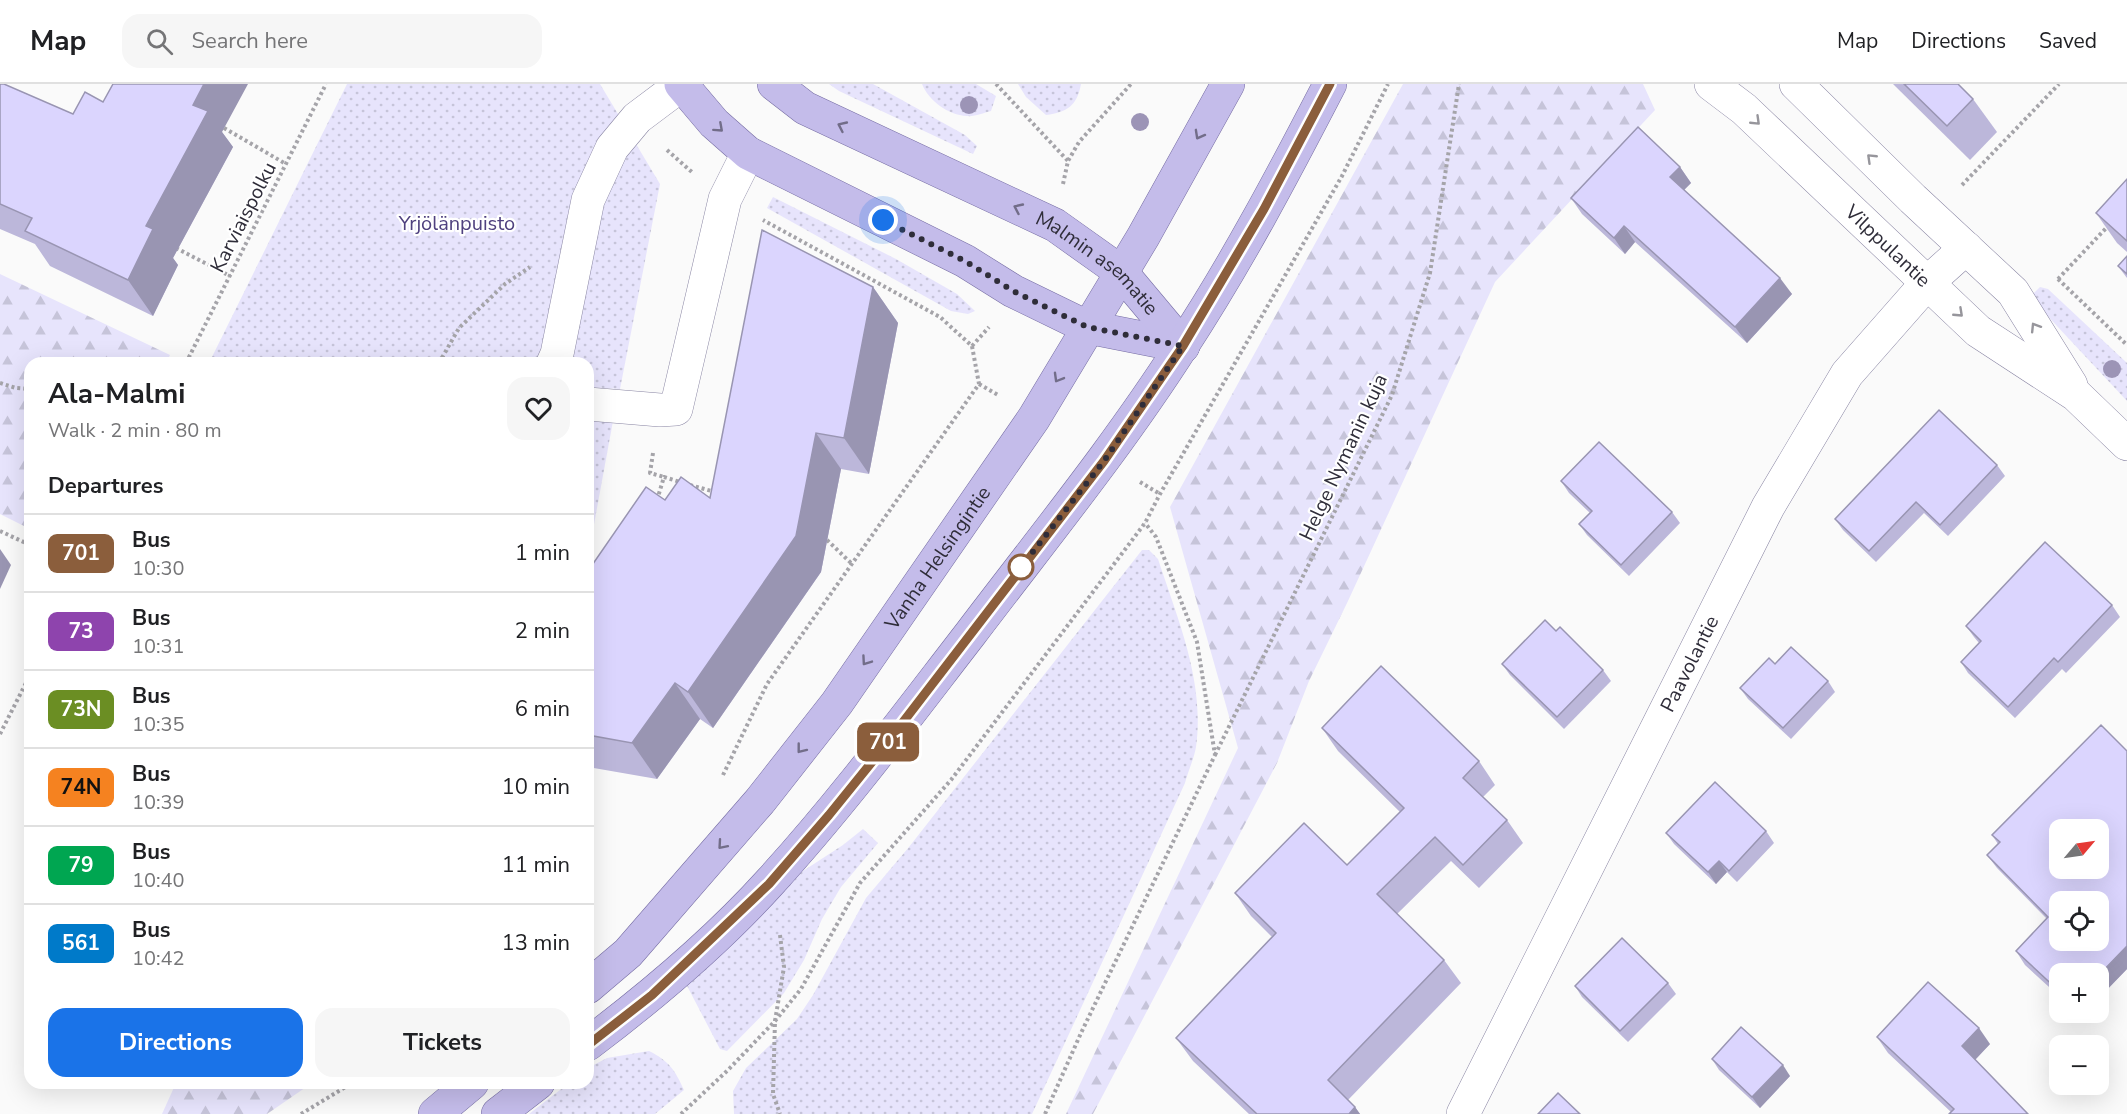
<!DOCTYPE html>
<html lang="en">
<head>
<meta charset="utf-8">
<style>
  body { margin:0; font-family:"Nunito Sans",sans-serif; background:#f6f6f6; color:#202124; height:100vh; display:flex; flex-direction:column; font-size:22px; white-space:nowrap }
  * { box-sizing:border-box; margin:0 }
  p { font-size:20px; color:#757577 }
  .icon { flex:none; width:33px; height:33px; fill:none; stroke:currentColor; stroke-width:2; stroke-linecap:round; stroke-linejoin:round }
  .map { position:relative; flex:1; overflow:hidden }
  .details { position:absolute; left:24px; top:273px; width:570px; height:732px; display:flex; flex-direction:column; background:#fff; border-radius:18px; box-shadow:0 6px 24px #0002 }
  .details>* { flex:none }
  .badge { padding:0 12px; border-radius:9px; font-size:21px; line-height:39px }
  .needle { width:39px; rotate:61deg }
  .tools { position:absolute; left:2049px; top:735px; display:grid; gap:12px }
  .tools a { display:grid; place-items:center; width:60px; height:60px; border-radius:12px; background:#fff; box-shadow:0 6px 24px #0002; font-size:30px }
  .you { position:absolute; width:30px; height:30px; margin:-15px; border:4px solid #fff; border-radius:50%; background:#1a73e8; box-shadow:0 0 0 9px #1a73e833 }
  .map>.badge { position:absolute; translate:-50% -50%; box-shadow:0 0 0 3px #fff }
  h2 { padding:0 24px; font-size:22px; line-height:54px }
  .round { display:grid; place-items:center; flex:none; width:63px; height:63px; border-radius:18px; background:#f6f6f6 }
  .overview { display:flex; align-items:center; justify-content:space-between; height:102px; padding:0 24px }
  h1 { font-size:28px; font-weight:700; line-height:45px }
  .button { display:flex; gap:12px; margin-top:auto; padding:12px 24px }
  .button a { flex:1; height:69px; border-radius:18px; background:#1a73e8; color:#fff; font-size:24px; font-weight:700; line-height:69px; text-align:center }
  .button a+a { background:#f6f6f6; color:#202124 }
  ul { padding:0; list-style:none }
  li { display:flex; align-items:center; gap:18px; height:78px; padding:0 24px; border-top:2px solid #e0e0e0 }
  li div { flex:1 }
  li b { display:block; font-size:22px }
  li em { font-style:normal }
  li .badge { min-width:66px; font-weight:700; text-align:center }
  header { display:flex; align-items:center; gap:36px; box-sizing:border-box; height:84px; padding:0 30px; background:#fff; border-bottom:2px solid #e0e0e0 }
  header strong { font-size:28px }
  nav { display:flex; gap:33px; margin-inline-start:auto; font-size:21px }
  .search { width:420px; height:54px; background:#f6f6f6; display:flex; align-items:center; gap:15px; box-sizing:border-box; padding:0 21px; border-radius:18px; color:#757577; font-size:22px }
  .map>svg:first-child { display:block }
  .green { fill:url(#green-dots) }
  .forest { fill:url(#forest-firs) }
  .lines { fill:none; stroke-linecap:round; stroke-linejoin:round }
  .minor-casing { stroke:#8985a3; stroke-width:34 }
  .major-casing { stroke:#766da3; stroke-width:34 }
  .path { stroke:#a5a4a9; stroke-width:4; stroke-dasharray:3 3; stroke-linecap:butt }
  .minor { stroke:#fff; stroke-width:33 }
  .major { stroke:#c4bcea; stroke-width:33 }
  .tree { fill:#9c94b6 }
  .wall { fill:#bcb7da }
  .shaded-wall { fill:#9995b2 }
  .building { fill:#dbd5fe; stroke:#9995b2; stroke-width:1.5; fill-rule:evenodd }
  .oneway { stroke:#97969c }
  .oneway2 { stroke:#726d89 }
  .line-casing { stroke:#fff; stroke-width:14 }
  .line { stroke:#8b5e3c; stroke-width:9 }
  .walk { stroke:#2f2d39; stroke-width:6; stroke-dasharray:0 10.8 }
  .stop-dot { fill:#fff; stroke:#8b5e3c; stroke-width:3 }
  .labels { text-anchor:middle; stroke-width:4.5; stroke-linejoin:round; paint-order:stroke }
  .street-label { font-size:20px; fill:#2f2d39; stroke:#fff }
  .park-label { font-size:20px; fill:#4f417f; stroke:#fff }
</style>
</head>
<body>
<header>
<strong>Map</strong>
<div class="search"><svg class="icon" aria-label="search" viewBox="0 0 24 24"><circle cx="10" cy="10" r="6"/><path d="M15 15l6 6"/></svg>Search here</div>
<nav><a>Map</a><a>Directions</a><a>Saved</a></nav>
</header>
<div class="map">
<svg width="2127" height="1030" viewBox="0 0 2127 1030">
  <defs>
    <pattern id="green-dots" width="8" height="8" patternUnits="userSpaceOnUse" patternTransform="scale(1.5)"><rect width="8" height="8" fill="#e7e4fc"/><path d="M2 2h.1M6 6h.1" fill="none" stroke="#c6c4d9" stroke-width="1.8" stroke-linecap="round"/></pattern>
    <pattern id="forest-firs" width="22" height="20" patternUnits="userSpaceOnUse" patternTransform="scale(1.5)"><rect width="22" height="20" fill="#e7e4fc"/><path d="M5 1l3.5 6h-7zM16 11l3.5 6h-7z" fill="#c6c4d9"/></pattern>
  </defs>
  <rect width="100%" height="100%" fill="#fafafa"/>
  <g class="green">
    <path d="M 347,0 L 600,0 L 660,100 L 620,305 L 588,303 L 588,279 L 209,279 Z"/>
    <path d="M 829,0 L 873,0 L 965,51 L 977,62 L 973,70 L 839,7 Z"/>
    <path d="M 922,0 L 976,0 L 996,12 L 991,27 C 983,29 974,33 967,32 C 948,31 929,17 922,0 Z"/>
    <path d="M 1018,0 L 1081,0 C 1077,22 1067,28 1046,31 L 1026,13 Z"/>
    <path d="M 773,113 L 896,175 L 957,210 L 975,227 L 968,230 L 951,227 L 767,124 Z"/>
    <path d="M 2040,203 L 2048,205 L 2127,279 L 2127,317 L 2030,213 Z"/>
    <path d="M 588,336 L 613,337 L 588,473 Z"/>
    <path d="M 1142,466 L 1149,466 L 1158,475 C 1178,536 1205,598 1196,663 C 1194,675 1188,687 1185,699 L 1032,1030 L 734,1030 L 733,1007 L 746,984 L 797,935 L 813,911 L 866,814 L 909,763 Z"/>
    <path d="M 863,745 L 878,759 L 841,803 L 822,835 L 804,876 L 784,909 L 727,967 L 720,965 L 685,898 L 783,800 L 843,761 Z"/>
    <path d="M 649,967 C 669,977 675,986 684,1006 L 655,1030 L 529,1030 L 569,999 L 588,999 L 588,984 L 607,974 Z"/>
  </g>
  <g class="forest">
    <path d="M 1403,0 L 1643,0 L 1655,26 L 1495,198 L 1348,517 L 1309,597 L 1277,679 L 1093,1030 L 1066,1030 L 1238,664 L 1170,423 Z"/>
    <path d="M 0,190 L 170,271 L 166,279 L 30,279 L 30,445 L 0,430 Z"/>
    <path d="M 176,999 L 312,999 L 267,1030 L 162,1030 Z"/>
  </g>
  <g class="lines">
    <defs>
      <g id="minor">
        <path id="s1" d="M 1711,0 L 1744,25 L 1978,247 L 2076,311 L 2127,360"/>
        <path d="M 1796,0 L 1913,115 L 2013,208 L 2071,301"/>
        <path d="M 553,279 L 557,270 L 588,116 L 612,64 L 637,34 L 681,1"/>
        <path d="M 588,320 L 660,326 L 676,325 L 725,115 L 748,69"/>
        <path id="s2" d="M 1463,1030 L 1768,423 L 1847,290 L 1927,199 L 1966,164"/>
      </g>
      <g id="major">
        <path d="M 681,0 L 714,39 L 748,69 L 965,177 L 1013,207 L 1087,243 L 1183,262"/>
        <path id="s3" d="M 774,0 L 805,24 L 1055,141 L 1121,188 L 1183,262"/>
        <path id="s4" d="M 588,903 L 628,869 L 760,717 L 837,619 L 1034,334 L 1143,153 L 1228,0"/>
        <path d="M 588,960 C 653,911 716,858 771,797 C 843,718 906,633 971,549 C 1043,454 1118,362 1182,262 C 1237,178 1284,89 1330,0"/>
        <path d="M 435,1030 L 472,999"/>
        <path d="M 498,1030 L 538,999"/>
      </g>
    </defs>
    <use href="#minor" class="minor-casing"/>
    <use href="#major" class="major-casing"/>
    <g class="path">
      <path d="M 996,0 L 1068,77"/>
      <path d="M 224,44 L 286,80"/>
      <path d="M 667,66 L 693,89"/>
      <path d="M 1063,100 L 1068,77 L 1079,58 L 1131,0"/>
      <path d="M 1962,101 L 2059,0"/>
      <path d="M 176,164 L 230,192"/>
      <path d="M 2058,195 L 2127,261"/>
      <path d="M 2058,195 L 2109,141"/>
      <path d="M 972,262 L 989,243"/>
      <path d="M 186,279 L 326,0"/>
      <path d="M 439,279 L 459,244 L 505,200 L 530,183"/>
      <path d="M 0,299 L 16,304 L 30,305"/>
      <path d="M 979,300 L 998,311"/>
      <path d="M 653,369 L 650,389 L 664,393"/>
      <path d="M 1140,398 L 1160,410"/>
      <path d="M 690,401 L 715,408"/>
      <path d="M 657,416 L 664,393 L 680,398"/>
      <path d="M 0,447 L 30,461"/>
      <path d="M 827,456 L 851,479"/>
      <path d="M 0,650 L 30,591"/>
      <path d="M 1215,671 L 1392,311 L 1430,189 L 1459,0"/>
      <path d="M 723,691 L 767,600 L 979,300 L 972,262 L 940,233 L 763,136"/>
      <path d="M 780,851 L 784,883 L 775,937 L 773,1010 L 780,1030"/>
      <path d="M 301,1030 L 352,999"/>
      <path d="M 681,1030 L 728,986 L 775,937 L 801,905 L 860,799 L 951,696 L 1145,439 L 1160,410 L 1342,92 L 1388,0"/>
      <path d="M 1045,1030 L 1081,949 L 1215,671 L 1197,558 L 1156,453 L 1145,439"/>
    </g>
    <use href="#minor" class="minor"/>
    <use href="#major" class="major"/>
  </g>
  <g class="tree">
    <circle cx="969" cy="21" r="9"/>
    <circle cx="1140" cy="38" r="9"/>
    <circle cx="2112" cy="285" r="9"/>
  </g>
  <g class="wall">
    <path d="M 0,0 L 73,30 L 103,18 L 222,48 L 233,63 L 173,174 L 178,181 L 153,232 L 50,182 L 35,160 L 0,145 Z"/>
    <path d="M 1893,0 L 1958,0 L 1973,15 L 1997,48 L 1970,76 Z"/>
    <path d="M 1680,83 L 1691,99 L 1684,106 L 1792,210 L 1747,259 L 1635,158 L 1625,170 L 1582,130 L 1571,114 Z"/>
    <path d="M 2127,95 L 2127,168 L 2117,159 L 2096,129 Z"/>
    <path d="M 2127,172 L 2127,194 L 2118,182 Z"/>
    <path d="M 873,203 L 898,239 L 869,390 L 841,385 L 821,488 L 713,644 L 700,635 L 657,695 L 588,683 L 588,487 L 665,416 L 710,414 Z"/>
    <path d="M 1997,381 L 2005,392 L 1948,452 L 1924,429 L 1876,478 L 1843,446 L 1835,435 Z"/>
    <path d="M 1561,397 L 1672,428 L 1680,439 L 1629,492 L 1587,451 L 1579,440 L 1590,429 L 1569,409 Z"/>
    <path d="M 2112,521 L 2120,533 L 2066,589 L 2062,585 L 2015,634 L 1968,589 L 1961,578 L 1979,559 L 1974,553 L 1966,542 Z"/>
    <path d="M 1556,547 L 1603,586 L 1611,597 L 1564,645 L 1510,591 L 1502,580 Z"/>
    <path d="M 1775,580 L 1828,597 L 1835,608 L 1791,655 L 1748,615 L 1740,604 Z"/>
    <path d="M 2101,641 L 2127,885 L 2098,915 L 2098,890 L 2060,890 L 2060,913 L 2025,881 L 2016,867 L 2047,835 L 1997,784 L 1987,771 L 1998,760 L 1992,751 Z"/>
    <path d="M 1322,644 L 1479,677 L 1495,701 L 1483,713 L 1507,736 L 1523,759 L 1479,804 L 1451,777 L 1397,830 L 1444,876 L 1461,899 L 1348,1016 L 1355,1023 L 1360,1030 L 1249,1030 L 1193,977 L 1176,954 L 1272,853 L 1251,832 L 1235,809 L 1347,781 L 1400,728 L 1338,667 Z"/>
    <path d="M 1766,747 L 1774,759 L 1737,798 L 1727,788 L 1716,800 L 1674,760 L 1666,749 Z"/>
    <path d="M 1668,899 L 1676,910 L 1628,958 L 1582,913 L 1575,902 Z"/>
    <path d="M 1877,953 L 1990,960 L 1975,976 L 2028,1030 L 1951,1028 L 1888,969 Z"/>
    <path d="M 1712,975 L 1790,992 L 1760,1024 L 1719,986 Z"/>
  </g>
  <g class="shaded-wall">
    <path d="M 204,0 L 248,0 L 222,48 L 233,63 L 173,174 L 178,181 L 153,232 L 128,196 L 146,142 L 193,21 Z"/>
    <path d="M 1680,83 L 1691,99 L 1681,109 L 1670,93 Z"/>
    <path d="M 1624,142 L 1635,158 L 1625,170 L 1614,154 Z"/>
    <path d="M 1780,194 L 1792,210 L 1747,259 L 1735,243 Z"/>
    <path d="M 873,203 L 898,239 L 869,390 L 844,354 Z"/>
    <path d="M 816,349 L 841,385 L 821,488 L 713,644 L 688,608 Z"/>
    <path d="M 0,465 L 11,481 L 0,505 Z"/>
    <path d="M 675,599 L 700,635 L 657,695 L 632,659 Z"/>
    <path d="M 1719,777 L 1727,788 L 1716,800 L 1708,788 Z"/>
    <path d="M 2127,862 L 2127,885 L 2098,915 L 2098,892 Z"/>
    <path d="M 2078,928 L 2086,928 L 2081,933 Z"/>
    <path d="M 1979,944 L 1990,960 L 1973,978 L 1962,962 Z"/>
    <path d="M 1783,981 L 1790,992 L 1760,1024 L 1752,1013 Z"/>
    <path d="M 1355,1023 L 1360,1030 L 1349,1030 Z"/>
  </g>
  <g class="building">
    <path d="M 0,0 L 4,0 L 73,30 L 85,8 L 103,18 L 113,0 L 204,0 L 193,21 L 208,27 L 146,142 L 153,145 L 128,196 L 25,147 L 32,134 L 0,120 Z"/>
    <path d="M 1904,0 L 1958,0 L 1973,15 L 1947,42 Z"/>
    <path d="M 1638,43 L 1680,83 L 1670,93 L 1780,194 L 1735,243 L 1624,142 L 1614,154 L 1571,114 Z"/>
    <path d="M 2127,95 L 2127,157 L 2096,129 Z"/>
    <path d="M 762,146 L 873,203 L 844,354 L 816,349 L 796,452 L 688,608 L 675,599 L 632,659 L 588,651 L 588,487 L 646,403 L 665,416 L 681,393 L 710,414 Z"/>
    <path d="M 2127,172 L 2127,190 L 2118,182 Z"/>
    <path d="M 1939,326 L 1997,381 L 1940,441 L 1916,418 L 1869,467 L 1835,435 Z"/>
    <path d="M 1599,358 L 1672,428 L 1621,481 L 1579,440 L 1592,427 L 1561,397 Z"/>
    <path d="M 2045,458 L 2112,521 L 2058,578 L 2054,574 L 2008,623 L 1961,578 L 1981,557 L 1966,542 Z"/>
    <path d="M 1545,536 L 1556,547 L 1560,543 L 1603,586 L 1557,633 L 1502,580 Z"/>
    <path d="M 1791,563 L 1828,597 L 1783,644 L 1740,604 L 1769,574 L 1775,580 Z"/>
    <path d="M 1381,582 L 1479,677 L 1463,694 L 1507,736 L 1463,781 L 1435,753 L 1377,810 L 1444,876 L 1328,996 L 1355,1023 L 1349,1030 L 1257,1030 L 1176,954 L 1276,849 L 1235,809 L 1304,739 L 1347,781 L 1404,724 L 1322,644 Z"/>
    <path d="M 2101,641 L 2127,667 L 2127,862 L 2098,892 L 2098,890 L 2060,890 L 2060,908 L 2016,867 L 2048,833 L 1987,771 L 2000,758 L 1992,751 ZM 2060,746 L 2098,746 L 2098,784 L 2060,784 ZM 2060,818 L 2098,818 L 2098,856 L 2060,856 Z"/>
    <path d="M 1715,698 L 1766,747 L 1729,787 L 1719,777 L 1708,788 L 1666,749 Z"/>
    <path d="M 1622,854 L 1668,899 L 1620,947 L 1575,902 Z"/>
    <path d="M 1928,898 L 1979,944 L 1962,962 L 2028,1030 L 1949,1030 L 1954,1025 L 1877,953 Z"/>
    <path d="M 1741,943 L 1783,981 L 1752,1013 L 1712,975 Z"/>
    <path d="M 1558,1009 L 1580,1030 L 1538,1030 Z"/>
  </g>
  <defs><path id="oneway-chevron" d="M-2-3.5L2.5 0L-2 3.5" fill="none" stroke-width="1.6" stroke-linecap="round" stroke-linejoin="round" transform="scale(1.5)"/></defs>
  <g class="oneway">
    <use href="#oneway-chevron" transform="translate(1756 37) rotate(44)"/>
    <use href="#oneway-chevron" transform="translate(1871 74) rotate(-136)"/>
    <use href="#oneway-chevron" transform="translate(1959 229) rotate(43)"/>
    <use href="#oneway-chevron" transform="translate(2035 243) rotate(-122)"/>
  </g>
  <g class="oneway2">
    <use href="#oneway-chevron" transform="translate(842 42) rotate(-155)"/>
    <use href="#oneway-chevron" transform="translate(719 44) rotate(42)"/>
    <use href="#oneway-chevron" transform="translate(1199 51) rotate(119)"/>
    <use href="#oneway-chevron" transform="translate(1018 124) rotate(-155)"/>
    <use href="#oneway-chevron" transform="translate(1058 294) rotate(120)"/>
    <use href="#oneway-chevron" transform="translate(866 577) rotate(125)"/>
    <use href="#oneway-chevron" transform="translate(801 665) rotate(128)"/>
    <use href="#oneway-chevron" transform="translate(722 761) rotate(131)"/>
  </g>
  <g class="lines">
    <defs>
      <path id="line" d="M 588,961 L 652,911 L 769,800 L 829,731 L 880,668 L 1104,377 L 1183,262 L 1264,125 L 1330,0"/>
    </defs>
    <use href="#line" class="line-casing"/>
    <use href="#line" class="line"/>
    <path class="walk" d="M 883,136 L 965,177 L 1013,207 L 1087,243 L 1183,262 L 1104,377 L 1021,483"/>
  </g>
  <circle class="stop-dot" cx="1021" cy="483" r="12"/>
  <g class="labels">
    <g class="street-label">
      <text transform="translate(243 133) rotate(-63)" y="7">Karviaispolku</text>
      <text dy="7" stroke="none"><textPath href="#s1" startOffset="240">Vilppulantie</textPath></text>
      <text dy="7" stroke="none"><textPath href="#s3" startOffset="372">Malmin asematie</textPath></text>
      <text transform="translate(1343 373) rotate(-65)" y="7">Helge Nymanin kuja</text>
      <text dy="7" stroke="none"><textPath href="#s4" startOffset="555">Vanha Helsingintie</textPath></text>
      <text dy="7" stroke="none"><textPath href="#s2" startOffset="504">Paavolantie</textPath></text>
    </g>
    <g class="park-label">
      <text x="457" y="146">Yrjölänpuisto</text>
    </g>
  </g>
</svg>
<div class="tools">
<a><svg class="needle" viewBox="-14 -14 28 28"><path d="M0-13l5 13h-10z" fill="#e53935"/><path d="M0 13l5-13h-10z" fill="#757577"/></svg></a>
<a><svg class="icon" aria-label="locate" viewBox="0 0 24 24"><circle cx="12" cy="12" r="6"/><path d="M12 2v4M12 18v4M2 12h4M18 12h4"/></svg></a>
<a>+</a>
<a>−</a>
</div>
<div class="you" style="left:883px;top:136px"></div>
<b class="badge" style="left:888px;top:658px;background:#8b5e3c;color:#fff">701</b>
<section class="details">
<div class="overview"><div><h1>Ala-Malmi</h1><p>Walk · 2 min · 80 m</p></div><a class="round"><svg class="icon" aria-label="heart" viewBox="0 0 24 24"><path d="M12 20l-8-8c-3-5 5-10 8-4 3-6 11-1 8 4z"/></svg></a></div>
<h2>Departures</h2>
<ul>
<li><span class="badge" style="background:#8b5e3c;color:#fff">701</span><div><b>Bus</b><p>10:30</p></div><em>1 min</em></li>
<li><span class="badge" style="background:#8e44ad;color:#fff">73</span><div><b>Bus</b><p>10:31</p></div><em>2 min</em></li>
<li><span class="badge" style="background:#6b8e23;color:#fff">73N</span><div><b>Bus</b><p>10:35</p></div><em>6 min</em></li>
<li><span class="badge" style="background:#f58220;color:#111">74N</span><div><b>Bus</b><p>10:39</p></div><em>10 min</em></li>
<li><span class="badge" style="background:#00a651;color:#fff">79</span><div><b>Bus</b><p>10:40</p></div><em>11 min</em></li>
<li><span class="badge" style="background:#007ac9;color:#fff">561</span><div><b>Bus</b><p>10:42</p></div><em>13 min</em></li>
</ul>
<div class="button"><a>Directions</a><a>Tickets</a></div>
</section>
</div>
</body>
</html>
